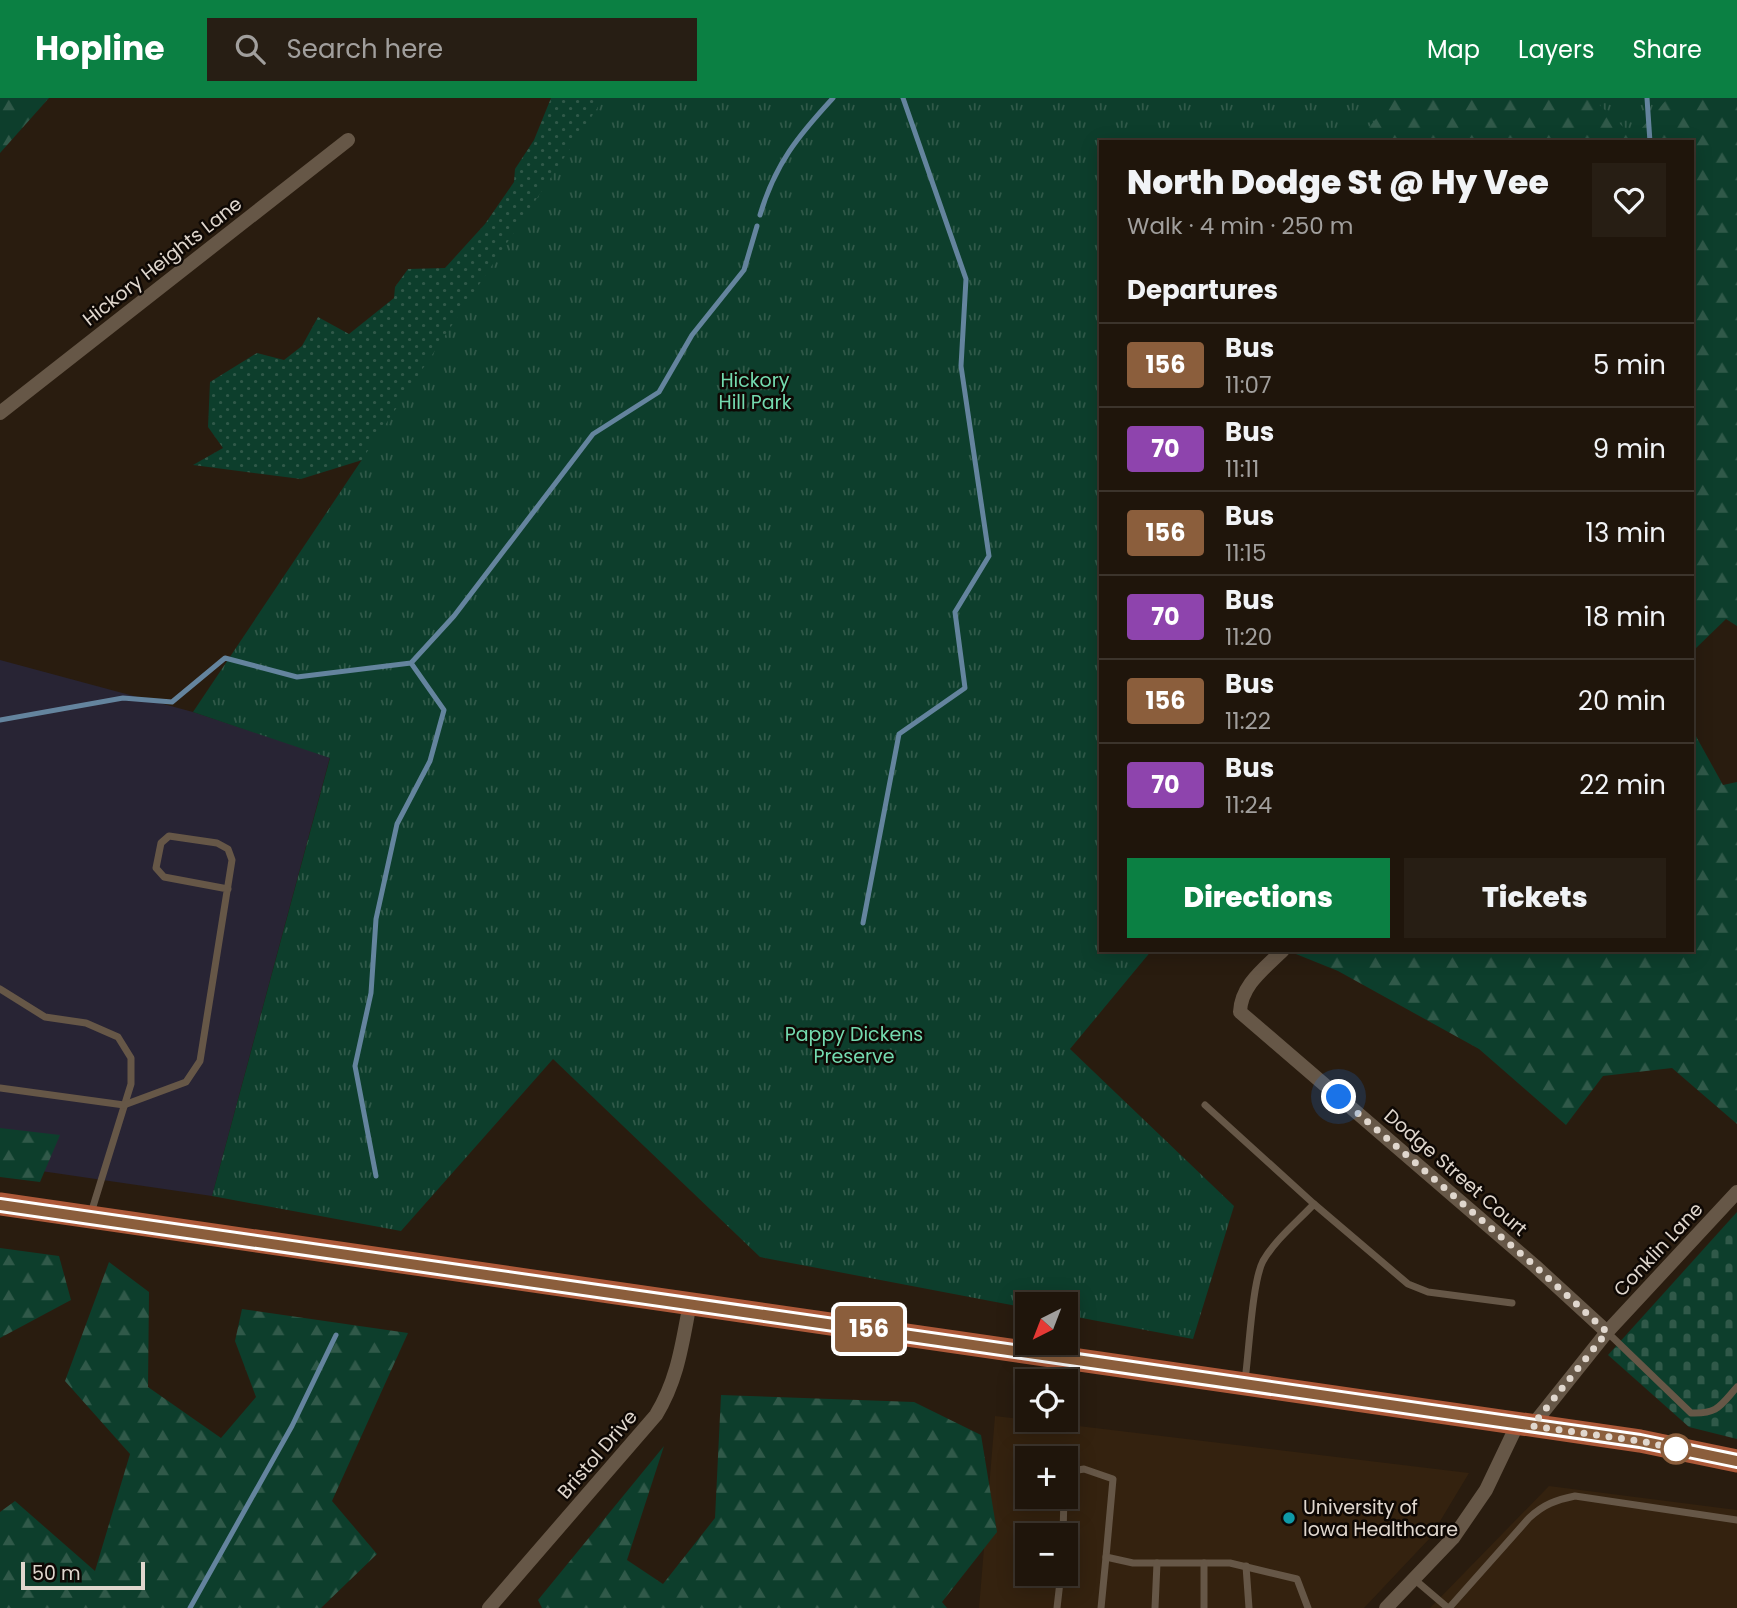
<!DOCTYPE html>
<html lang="en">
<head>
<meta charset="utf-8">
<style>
  body { margin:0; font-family:Poppins,sans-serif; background:#271e14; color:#f1f3f6; height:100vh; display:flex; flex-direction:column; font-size:26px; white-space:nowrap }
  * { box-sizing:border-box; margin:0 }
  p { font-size:23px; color:#a19f9d }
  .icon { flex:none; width:38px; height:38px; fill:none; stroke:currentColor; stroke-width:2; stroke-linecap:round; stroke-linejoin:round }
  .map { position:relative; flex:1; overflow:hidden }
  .side { position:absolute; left:1099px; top:42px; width:595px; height:812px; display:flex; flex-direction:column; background:#1f150b; border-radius:0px; box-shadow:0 4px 18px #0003,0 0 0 2px #3c342c }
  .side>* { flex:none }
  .badge { padding:0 14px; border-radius:5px; font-size:24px; line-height:46px }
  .needle { width:46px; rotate:222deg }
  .buttons { position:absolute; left:1015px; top:1194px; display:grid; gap:14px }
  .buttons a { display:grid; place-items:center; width:63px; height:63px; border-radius:0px; background:#1f150b; box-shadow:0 4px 18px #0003,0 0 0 2px #3c342c; font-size:35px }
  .scale { position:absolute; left:21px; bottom:18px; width:124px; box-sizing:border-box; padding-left:7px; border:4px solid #e0d7ce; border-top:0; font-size:19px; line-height:24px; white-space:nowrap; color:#e0d7ce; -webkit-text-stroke:5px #0e0804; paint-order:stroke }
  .you { position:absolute; width:35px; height:35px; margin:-18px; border:5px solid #fff; border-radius:50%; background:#1a73e8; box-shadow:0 0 0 10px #1a73e833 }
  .map>.badge { position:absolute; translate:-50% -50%; box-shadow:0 0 0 4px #fff }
  h2 { padding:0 28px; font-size:26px; line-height:63px }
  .round { display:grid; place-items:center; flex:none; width:74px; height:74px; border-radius:0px; background:#271e14 }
  .summary { display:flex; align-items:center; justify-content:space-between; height:119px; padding:0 28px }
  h1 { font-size:33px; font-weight:800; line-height:52px }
  .action { display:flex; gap:14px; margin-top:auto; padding:14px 28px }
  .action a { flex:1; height:80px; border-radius:0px; background:#0b8043; color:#fff; font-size:28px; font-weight:800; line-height:80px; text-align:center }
  .action a+a { background:#271e14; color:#f1f3f6 }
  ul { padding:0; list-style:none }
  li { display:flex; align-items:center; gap:21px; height:84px; padding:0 28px; border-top:2px solid #3c342c }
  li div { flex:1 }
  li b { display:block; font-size:26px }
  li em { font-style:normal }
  li .badge { min-width:77px; font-weight:700; text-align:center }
  header { display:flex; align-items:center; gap:42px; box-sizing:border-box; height:98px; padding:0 35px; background:#0b8043; color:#fff }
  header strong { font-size:33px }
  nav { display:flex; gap:38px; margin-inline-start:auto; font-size:24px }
  .search { width:490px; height:63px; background:#271e14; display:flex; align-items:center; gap:18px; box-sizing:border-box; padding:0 24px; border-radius:0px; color:#a19f9d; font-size:26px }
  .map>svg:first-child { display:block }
  .built { fill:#34220f; fill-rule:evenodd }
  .education { fill:#282434 }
  .grass { fill:url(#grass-dots) }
  .forest { fill:url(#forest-firs) }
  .cemetery { fill:url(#cemetery-stones) }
  .park { fill:url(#park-tufts) }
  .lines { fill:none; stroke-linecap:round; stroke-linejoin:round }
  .stream { stroke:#64849e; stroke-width:5 }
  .lane { stroke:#665747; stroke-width:7 }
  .street { stroke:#665747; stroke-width:14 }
  .primary { stroke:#ad5939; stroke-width:23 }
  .line-casing { stroke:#fff; stroke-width:16 }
  .line { stroke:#8b5e3c; stroke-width:10 }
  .walk { stroke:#e0d7ce; stroke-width:7; stroke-dasharray:0 12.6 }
  .stop-dot { fill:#fff; stroke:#8b5e3c; stroke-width:3.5 }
  .culture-dot { fill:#0f9aa8; stroke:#0e0804; stroke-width:2.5 }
  .labels { text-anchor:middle; stroke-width:5; stroke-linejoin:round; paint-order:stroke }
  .street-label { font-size:19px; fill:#e0d7ce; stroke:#0e0804 }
  .park-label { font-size:19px; fill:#74daaf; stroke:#0e0804 }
  .poi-label { font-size:19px; fill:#e0d7ce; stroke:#0e0804; text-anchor:start }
</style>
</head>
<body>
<header>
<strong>Hopline</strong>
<div class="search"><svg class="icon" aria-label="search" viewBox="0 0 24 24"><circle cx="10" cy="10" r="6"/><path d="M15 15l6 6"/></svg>Search here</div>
<nav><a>Map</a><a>Layers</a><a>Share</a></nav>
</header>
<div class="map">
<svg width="1737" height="1510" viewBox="0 0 1737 1510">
  <defs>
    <pattern id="grass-dots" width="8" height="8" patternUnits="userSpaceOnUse" patternTransform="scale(1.75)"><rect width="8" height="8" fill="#0d3e2c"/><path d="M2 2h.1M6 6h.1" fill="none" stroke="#305949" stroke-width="1.8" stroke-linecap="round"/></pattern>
    <pattern id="forest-firs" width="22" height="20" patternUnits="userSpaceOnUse" patternTransform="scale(1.75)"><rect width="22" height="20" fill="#0d3e2c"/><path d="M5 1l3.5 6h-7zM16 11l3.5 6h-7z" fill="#305949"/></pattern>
    <pattern id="cemetery-stones" width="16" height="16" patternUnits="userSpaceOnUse" patternTransform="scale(1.75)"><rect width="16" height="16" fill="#0d3e2c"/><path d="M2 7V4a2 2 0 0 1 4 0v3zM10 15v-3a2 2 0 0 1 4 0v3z" fill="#305949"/></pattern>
    <pattern id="park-tufts" width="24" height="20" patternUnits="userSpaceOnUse" patternTransform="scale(1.75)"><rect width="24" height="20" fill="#0d3e2c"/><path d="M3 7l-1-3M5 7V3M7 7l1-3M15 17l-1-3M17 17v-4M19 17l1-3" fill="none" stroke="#305949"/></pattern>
  </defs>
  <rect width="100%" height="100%" fill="#291c0f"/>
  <g class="built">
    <path d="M 995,1318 L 1469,1375 L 1430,1440 L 1364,1510 L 979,1510 ZM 1027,1360 L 1066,1360 L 1066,1398 L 1027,1398 ZM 1027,1437 L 1066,1437 L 1066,1475 L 1027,1475 Z"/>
    <path d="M 1549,1388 L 1737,1412 L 1737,1510 L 1430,1510 Z"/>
  </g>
  <path class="education" d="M 0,562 L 193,614 L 330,659 L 212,1098 L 0,1067 Z"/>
  <path class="grass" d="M 551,0 L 732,0 L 401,350 L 301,381 L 193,367 L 223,350 L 208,329 L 210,284 L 257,255 L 284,262 L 302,248 L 318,219 L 349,236 L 394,200 L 395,189 L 408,171 L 445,170 L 485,126 L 514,84 L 515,71 L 534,42 Z"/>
  <g class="forest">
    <path d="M 0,0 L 49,0 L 0,55 Z"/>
    <path d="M 1347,0 L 1737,0 L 1737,528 L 1726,521 L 1692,554 L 1692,44 L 1306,44 Z"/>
    <path d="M 1692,631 L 1723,687 L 1737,684 L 1737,1026 L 1672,970 L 1603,978 L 1566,1027 L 1479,951 L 1338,873 L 1286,852 L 1692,852 Z"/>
    <path d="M 0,1030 L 60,1037 L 40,1084 L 0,1079 Z"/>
    <path d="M 0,1150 L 59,1158 L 71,1202 L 0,1240 Z"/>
    <path d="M 109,1164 L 149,1194 L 148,1289 L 221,1340 L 256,1299 L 235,1243 L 242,1211 L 408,1235 L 332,1403 L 377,1456 L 321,1510 L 0,1510 L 0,1414 L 15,1403 L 95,1473 L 130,1356 L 65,1283 Z"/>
    <path d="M 721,1297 L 914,1304 L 981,1337 L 997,1434 L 942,1504 L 947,1510 L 542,1510 L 538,1502 L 664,1348 L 627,1462 L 663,1486 L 715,1420 Z"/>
  </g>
  <path class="cemetery" d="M 1737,1114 L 1737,1341 L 1689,1329 L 1608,1257 Z"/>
  <g class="park">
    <path d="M 604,0 L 1394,0 L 1356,44 L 1101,44 L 1101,852 L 1152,852 L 1070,951 L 1234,1108 L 1193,1241 L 1066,1217 L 1066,1206 L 1027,1206 L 1027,1210 L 760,1159 L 553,961 L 401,1133 L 212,1098 L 330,660 L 193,614 Z"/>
    <path d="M 1592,0 L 1668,0 L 1634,39 Z"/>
  </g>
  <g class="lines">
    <g class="stream">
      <path d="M 1647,0 L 1650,44"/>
      <path d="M 760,117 C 775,66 798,38 833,0"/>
      <path d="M 0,622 L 123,600 L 172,604 L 225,560 L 297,579 L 411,565 L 454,518 L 593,336 L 659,294 L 692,237 L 744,172 L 757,128"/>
      <path d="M 863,825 L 899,636 L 965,590 L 955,514 L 989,458 L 961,268 L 966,181 L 903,0"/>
      <path d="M 376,1078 L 355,968 L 371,895 L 376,821 L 397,726 L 430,663 L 444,612 L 411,565"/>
      <path d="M 190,1510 L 292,1328 L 336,1237"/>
    </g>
    <g class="lane">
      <path d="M 0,891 L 45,919 L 86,925 L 118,939 L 131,960 L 131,986 L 91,1115"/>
      <path d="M 0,990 L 124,1007 L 186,984 L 200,963 L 232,762 L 228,751 L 217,745 L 169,738 L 161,745 L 156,770 L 164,779 L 228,791"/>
      <path d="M 1205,1007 L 1314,1106"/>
      <path d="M 1607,1234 L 1691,1315 C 1718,1316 1720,1308 1737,1289"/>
      <path d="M 1245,1282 C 1249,1255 1252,1184 1263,1163 C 1275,1142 1297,1124 1314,1106 L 1408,1186 L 1428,1194 L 1512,1205"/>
      <path d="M 1066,1374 L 1084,1371 L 1113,1381 L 1106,1459 L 1133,1465 L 1230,1465 L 1297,1481 L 1308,1510"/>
      <path d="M 1063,1437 L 1064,1398"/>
      <path d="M 1204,1465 L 1204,1510"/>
      <path d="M 1246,1468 L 1249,1510"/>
      <path d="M 1414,1481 L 1448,1510"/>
      <path d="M 1057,1510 L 1061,1475"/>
      <path d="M 1101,1510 L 1106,1459"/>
      <path d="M 1155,1510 L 1157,1465"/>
      <path d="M 1449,1510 L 1529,1420 C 1544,1406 1556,1402 1575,1398 L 1737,1422"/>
    </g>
    <g class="street">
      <path d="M 0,315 L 348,42"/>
      <path d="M 1283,852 C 1264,871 1241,887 1240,914 L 1535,1168 L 1607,1234"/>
      <path d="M 1532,1328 L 1607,1234 L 1737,1094"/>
      <path d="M 489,1510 L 656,1317 C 678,1281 682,1246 690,1205"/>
      <path d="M 1386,1510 L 1453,1440 L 1486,1392 L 1518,1325"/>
    </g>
    <path class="primary" d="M 0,1106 L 1640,1343 L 1737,1363"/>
  </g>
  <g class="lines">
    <defs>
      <path id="line" d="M 0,1107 L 1640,1343 L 1737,1363"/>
    </defs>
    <use href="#line" class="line-casing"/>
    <use href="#line" class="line"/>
    <path class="walk" d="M 1339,999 L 1535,1168 L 1607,1234 L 1532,1328 L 1640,1343 L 1683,1352 L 1676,1351"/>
  </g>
  <circle class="stop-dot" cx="1676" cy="1351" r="14"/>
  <circle class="culture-dot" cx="1289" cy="1420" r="7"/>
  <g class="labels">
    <g class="street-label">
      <text transform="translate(162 163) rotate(-38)" y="7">Hickory Heights Lane</text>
      <text transform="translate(1456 1074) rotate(41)" y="7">Dodge Street Court</text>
      <text transform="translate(1658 1151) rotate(-47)" y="7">Conklin Lane</text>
      <text transform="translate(597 1356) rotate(-49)" y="7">Bristol Drive</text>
    </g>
    <g class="park-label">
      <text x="755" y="289">Hickory<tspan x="755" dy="22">Hill Park</tspan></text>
      <text x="854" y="943">Pappy Dickens<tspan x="854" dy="22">Preserve</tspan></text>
    </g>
    <g class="poi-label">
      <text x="1303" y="1416">University of<tspan x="1303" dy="22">Iowa Healthcare</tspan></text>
    </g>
  </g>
</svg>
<div class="buttons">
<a><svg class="needle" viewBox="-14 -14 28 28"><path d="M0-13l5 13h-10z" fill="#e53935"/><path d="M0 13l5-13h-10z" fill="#a19f9d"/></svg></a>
<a><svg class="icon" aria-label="locate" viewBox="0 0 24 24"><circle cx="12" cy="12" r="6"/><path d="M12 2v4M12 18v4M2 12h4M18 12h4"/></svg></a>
<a>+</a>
<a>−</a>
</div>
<div class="scale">50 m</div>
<div class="you" style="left:1339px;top:999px"></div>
<b class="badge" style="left:869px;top:1231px;background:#8b5e3c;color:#fff">156</b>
<section class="side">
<div class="summary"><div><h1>North Dodge St @ Hy Vee</h1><p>Walk · 4 min · 250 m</p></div><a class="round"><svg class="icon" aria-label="heart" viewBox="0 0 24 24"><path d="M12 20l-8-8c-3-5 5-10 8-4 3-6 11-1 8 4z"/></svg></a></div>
<h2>Departures</h2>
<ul>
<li><span class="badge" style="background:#8b5e3c;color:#fff">156</span><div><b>Bus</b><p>11:07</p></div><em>5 min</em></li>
<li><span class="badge" style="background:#8e44ad;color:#fff">70</span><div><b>Bus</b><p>11:11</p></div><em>9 min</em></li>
<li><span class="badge" style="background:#8b5e3c;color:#fff">156</span><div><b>Bus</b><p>11:15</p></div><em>13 min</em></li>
<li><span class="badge" style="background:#8e44ad;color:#fff">70</span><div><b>Bus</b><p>11:20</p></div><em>18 min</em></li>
<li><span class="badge" style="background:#8b5e3c;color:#fff">156</span><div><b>Bus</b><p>11:22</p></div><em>20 min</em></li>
<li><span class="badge" style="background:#8e44ad;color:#fff">70</span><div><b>Bus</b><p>11:24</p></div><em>22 min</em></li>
</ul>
<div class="action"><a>Directions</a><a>Tickets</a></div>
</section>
</div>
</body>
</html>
